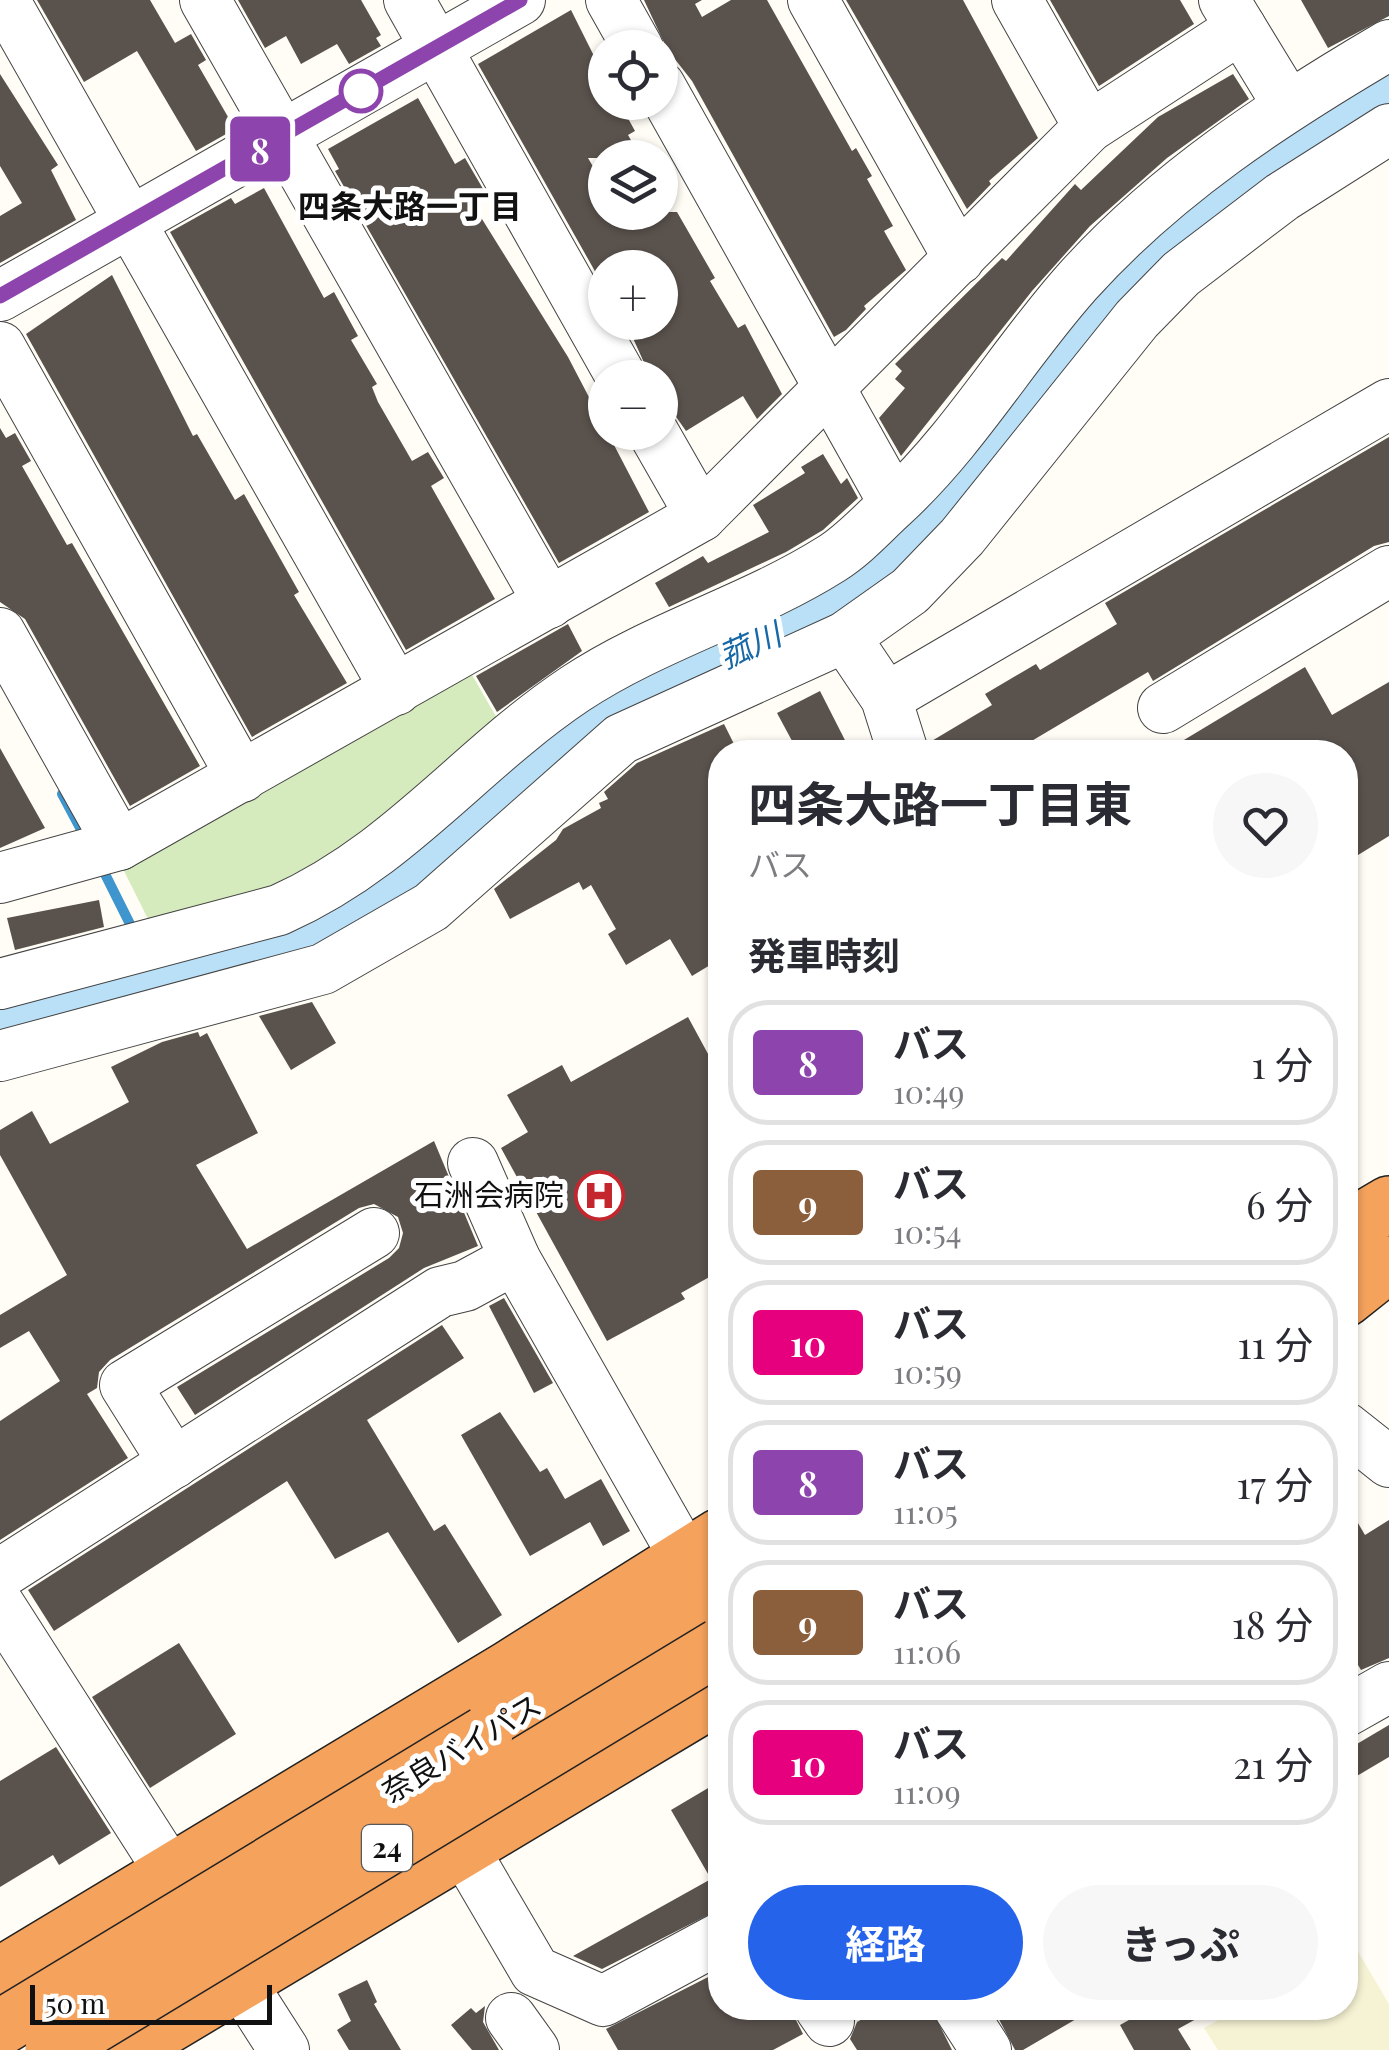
<!DOCTYPE html>
<html lang="ja">
<head>
<meta charset="utf-8">
<style>
  body { margin:0; font-family:"Playfair Display","Noto Sans JP",serif; background:#f7f7f7; color:#2b2b33; height:100vh; display:flex; flex-direction:column; font-size:38px; white-space:nowrap }
  * { box-sizing:border-box; margin:0 }
  p { font-size:32px; color:#7c7c81 }
  .icon { flex:none; width:55px; height:55px; fill:none; stroke:currentColor; stroke-width:2; stroke-linecap:round; stroke-linejoin:round }
  .map { position:relative; flex:1; overflow:hidden }
  .drawer { position:absolute; left:708px; top:740px; width:650px; height:1280px; display:flex; flex-direction:column; background:#fff; border-radius:40px; box-shadow:0 2px 8px #0004 }
  .drawer>* { flex:none }
  .badge { padding:0 20px; border-radius:8px; font-size:35px; line-height:65px }
  .fabs { position:absolute; left:588px; top:30px; display:grid; gap:20px }
  .fabs a { display:grid; place-items:center; width:90px; height:90px; border-radius:50%; background:#fff; box-shadow:0 2px 8px #0004; font-size:50px }
  .scale { position:absolute; left:30px; bottom:25px; width:242px; box-sizing:border-box; padding-left:10px; border:5px solid #111; border-top:0; font-size:28px; line-height:35px; white-space:nowrap; color:#111; -webkit-text-stroke:8px #fff; paint-order:stroke }
  .map>.badge { position:absolute; translate:-50% -50%; box-shadow:0 0 0 5px #fff }
  h2 { padding:0 40px; font-size:38px; line-height:90px }
  .round { display:grid; place-items:center; flex:none; width:105px; height:105px; border-radius:52px; background:#f7f7f7 }
  .head { display:flex; align-items:center; justify-content:space-between; height:170px; padding:0 40px }
  h1 { font-size:48px; font-weight:700; line-height:75px }
  .button { display:flex; gap:20px; margin-top:auto; padding:20px 40px }
  .button a { flex:1; height:115px; border-radius:60px; background:#2563eb; color:#fff; font-size:40px; font-weight:700; line-height:115px; text-align:center }
  .button a+a { background:#f7f7f7; color:#2b2b33 }
  ul { padding:0; list-style:none }
  li { display:flex; align-items:center; gap:30px; height:125px; margin:0 20px 15px; padding:0 20px; border:5px solid #e1e1e2; border-radius:40px }
  li div { flex:1 }
  li b { display:block; font-size:38px }
  li em { font-style:normal }
  li .badge { min-width:110px; font-weight:700; text-align:center }
  .map>svg:first-child { display:block }
  .farmland { fill:#f6f3d4 }
  .green { fill:#d5ebbd }
  .lines { fill:none; stroke-linecap:round; stroke-linejoin:round }
  .stream { stroke:#3f96cf; stroke-width:10 }
  .river { stroke:#b9e0f7; stroke-width:58 }
  .building { fill:#5a524d }
  .minor-casing { stroke:#444; stroke-width:52 }
  .highway-casing { stroke:#222; stroke-width:58 }
  .minor { stroke:#fff; stroke-width:50 }
  .highway { stroke:#f5a25d; stroke-width:55 }
  .highway-bridge-casing { stroke:#222; stroke-width:58; stroke-linecap:butt }
  .highway-bridge { stroke:#f5a25d; stroke-width:55 }
  .line-casing { stroke:#fff; stroke-width:22 }
  .line { stroke:#8e44ad; stroke-width:15 }
  .stop-dot { fill:#fff; stroke:#8e44ad; stroke-width:5 }
  .labels { text-anchor:middle; stroke-width:10; stroke-linejoin:round; paint-order:stroke }
  .shield { fill:#fff; stroke:#585858; stroke-width:2.5 }
  .shield-label { font-size:28px; font-weight:bold; fill:#111 }
  .poi-label { font-size:30px; fill:#111; stroke:#fff; text-anchor:end }
  .street-label { font-size:30px; fill:#111; stroke:#fff }
  .neighbourhood-label { font-size:32px; font-weight:bold; fill:#111; stroke:#fff }
  .water-label { font-size:32px; font-style:italic; fill:#1768a6; stroke:#fff }
</style>
</head>
<body>
<div class="map">
<svg width="1389" height="2050" viewBox="0 0 1389 2050">
  <rect width="100%" height="100%" fill="#fffdf5"/>
  <path class="farmland" d="M 1353,1943 L 1389,2004 L 1389,2050 L 1218,2050 L 1204,2028 L 1240,2008 L 1345,2008 L 1345,1948 Z"/>
  <path class="green" d="M 467,666 L 502,727 L 360,841 L 266,888 L 150,923 L 119,861 Z"/>
  <g class="lines">
    <g class="stream">
      <path d="M 62,794 L 87,841"/>
      <path d="M 100,864 L 135,934"/>
    </g>
    <path class="river" d="M 0,1017 L 110,980 L 154,974 L 183,978 L 310,943 L 374,911 L 424,875 L 571,734 L 637,694 L 789,629 L 873,580 L 989,467 L 1118,293 L 1183,229 L 1285,152 L 1389,93"/>
  </g>
  <g class="building">
    <path d="M 37,0 L 150,0 L 175,43 L 191,34 L 206,60 L 198,65 L 235,129 L 196,151 L 137,51 L 84,82 Z"/>
    <path d="M 238,0 L 361,0 L 381,35 L 376,38 L 381,46 L 349,64 L 337,44 L 301,64 L 286,36 L 265,48 Z"/>
    <path d="M 644,0 L 702,0 L 695,4 L 702,17 L 731,0 L 767,0 L 852,151 L 856,148 L 872,176 L 867,179 L 893,226 L 884,231 L 906,270 L 864,306 L 866,309 L 846,330 L 834,337 L 692,81 L 667,49 Z"/>
    <path d="M 846,0 L 963,0 L 1038,138 L 989,181 L 991,184 L 967,209 Z"/>
    <path d="M 1050,0 L 1180,0 L 1194,24 L 1099,86 Z"/>
    <path d="M 1301,0 L 1389,0 L 1389,16 L 1328,48 Z"/>
    <path d="M 571,10 L 605,78 L 605,102 L 619,102 L 635,131 L 628,135 L 641,158 L 588,158 L 605,187 L 605,212 L 677,212 L 715,278 L 710,281 L 738,328 L 745,324 L 782,394 L 757,419 L 743,396 L 686,431 L 660,394 L 660,378 L 651,378 L 632,336 L 660,322 L 660,268 L 605,268 L 605,289 L 478,64 Z"/>
    <path d="M 0,74 L 58,165 L 51,170 L 76,220 L 0,263 L 0,216 L 22,203 L 0,166 Z"/>
    <path d="M 1233,74 L 1249,99 L 1167,158 L 1090,226 L 1032,291 L 901,456 L 879,418 L 905,388 L 895,379 L 902,371 L 895,364 L 1002,258 L 1006,261 L 1075,184 L 1081,190 L 1158,117 Z"/>
    <path d="M 418,98 L 455,164 L 465,158 L 486,194 L 472,203 L 568,357 L 649,512 L 559,563 L 335,171 L 339,169 L 328,149 Z"/>
    <path d="M 264,188 L 324,298 L 334,292 L 358,336 L 351,340 L 377,384 L 372,387 L 378,402 L 412,461 L 428,452 L 444,478 L 431,486 L 495,599 L 406,650 L 170,232 L 231,198 L 235,204 Z"/>
    <path d="M 112,275 L 193,436 L 197,434 L 235,500 L 244,494 L 299,592 L 294,595 L 347,683 L 252,737 L 26,334 Z"/>
    <path d="M 0,428 L 6,438 L 15,433 L 31,461 L 22,466 L 67,545 L 72,543 L 200,766 L 130,806 L 25,619 L 0,602 Z"/>
    <path d="M 1389,437 L 1389,542 L 1374,546 L 1153,681 L 1148,672 L 1013,752 L 931,752 L 930,742 L 992,705 L 985,694 L 1036,664 L 1040,670 L 1117,624 L 1105,603 Z"/>
    <path d="M 823,454 L 841,484 L 847,478 L 858,498 L 823,530 L 786,552 L 669,607 L 655,583 L 703,556 L 708,563 L 769,532 L 753,505 L 805,473 L 801,467 Z"/>
    <path d="M 568,624 L 582,651 L 497,712 L 476,676 Z"/>
    <path d="M 1305,667 L 1332,715 L 1389,682 L 1389,836 L 1345,863 L 1345,752 L 1164,752 Z"/>
    <path d="M 820,691 L 851,752 L 798,752 L 777,713 Z"/>
    <path d="M 724,724 L 738,752 L 720,752 L 720,959 L 692,976 L 670,939 L 626,965 L 608,934 L 616,929 L 591,885 L 583,890 L 579,882 L 510,919 L 494,889 L 556,840 L 563,829 L 601,808 L 599,803 L 608,799 L 604,792 L 637,763 Z"/>
    <path d="M 0,748 L 45,828 L 0,848 Z"/>
    <path d="M 99,900 L 104,927 L 15,950 L 7,918 Z"/>
    <path d="M 312,1002 L 336,1043 L 291,1070 L 259,1016 Z"/>
    <path d="M 688,1017 L 720,1076 L 720,1271 L 681,1293 L 685,1299 L 607,1341 L 501,1148 L 528,1132 L 507,1095 L 562,1065 L 571,1082 Z"/>
    <path d="M 198,1032 L 200,1037 L 207,1033 L 258,1133 L 196,1165 L 247,1249 L 434,1141 L 478,1246 L 424,1268 L 195,1415 L 177,1387 L 389,1258 L 399,1248 L 403,1233 L 398,1217 L 374,1204 L 359,1208 L 110,1360 L 99,1372 L 97,1388 L 87,1394 L 128,1458 L 0,1540 L 0,1421 L 60,1381 L 29,1331 L 0,1348 L 0,1315 L 67,1275 L 0,1155 L 0,1130 L 32,1111 L 50,1144 L 129,1102 L 111,1067 L 162,1042 Z"/>
    <path d="M 504,1298 L 553,1383 L 534,1393 L 489,1306 Z"/>
    <path d="M 442,1325 L 464,1358 L 367,1420 L 434,1531 L 445,1524 L 502,1615 L 458,1643 L 388,1532 L 335,1559 L 287,1481 L 54,1631 L 28,1590 Z"/>
    <path d="M 500,1412 L 540,1472 L 547,1468 L 565,1499 L 601,1479 L 630,1531 L 603,1546 L 590,1522 L 530,1556 L 461,1435 Z"/>
    <path d="M 1345,1501 L 1365,1535 L 1389,1520 L 1389,1658 L 1361,1670 L 1345,1643 Z"/>
    <path d="M 179,1643 L 236,1734 L 150,1788 L 92,1697 Z"/>
    <path d="M 1389,1725 L 1389,1757 L 1345,1783 L 1345,1751 Z"/>
    <path d="M 56,1747 L 111,1833 L 59,1865 L 53,1855 L 0,1887 L 0,1781 Z"/>
    <path d="M 720,1781 L 720,1909 L 602,1969 L 573,1956 L 711,1879 L 671,1810 Z"/>
    <path d="M 720,1971 L 720,2008 L 790,2008 L 803,2034 L 773,2050 L 618,2050 L 606,2029 Z"/>
    <path d="M 367,1980 L 377,2002 L 374,2004 L 401,2050 L 349,2050 L 337,2030 L 351,2021 L 338,1994 Z"/>
    <path d="M 485,2006 L 483,2022 L 499,2050 L 472,2050 L 451,2025 L 471,2008 L 476,2013 Z"/>
    <path d="M 882,2008 L 931,2008 L 952,2050 L 857,2050 L 850,2039 L 857,2022 Z"/>
    <path d="M 993,2008 L 1095,2008 L 1023,2050 L 1015,2050 Z"/>
    <path d="M 1150,2008 L 1216,2008 L 1178,2029 L 1191,2050 L 1134,2050 L 1120,2025 Z"/>
  </g>
  <g class="lines">
    <defs>
      <g id="minor">
        <path d="M 4,0 L 396,690"/>
        <path d="M 205,0 L 549,603"/>
        <path d="M 409,0 L 622,378"/>
        <path d="M 611,0 L 638,48"/>
        <path d="M 813,0 L 959,259"/>
        <path d="M 1017,0 L 1089,127"/>
        <path d="M 1224,0 L 1288,105"/>
        <path d="M 660,86 L 894,503"/>
        <path d="M 0,296 L 520,0"/>
        <path d="M 0,347 L 242,777"/>
        <path d="M 653,432 L 701,516"/>
        <path d="M 0,633 L 119,845"/>
        <path d="M 845,637 L 886,698 L 903,752"/>
        <path d="M 886,698 L 1389,404"/>
        <path d="M 1163,708 L 1389,571"/>
        <path d="M 0,878 L 119,845 L 701,516 L 1089,127 L 1241,28"/>
        <path d="M 0,984 L 279,910 C 400,856 469,760 575,689 C 655,636 750,610 831,559 C 854,545 874,522 894,504 C 965,438 1013,354 1077,282 C 1166,183 1275,112 1389,45"/>
        <path d="M 0,1056 L 323,969 L 431,907 L 621,739 L 845,637 L 910,591 L 962,537 L 1137,319 L 1181,274 L 1282,197 L 1389,129"/>
        <path d="M 473,1163 L 515,1259 L 685,1558"/>
        <path d="M 1345,1427 L 1389,1462"/>
        <path d="M 174,1463 L 125,1385 L 374,1233"/>
        <path d="M 0,1574 L 440,1292 L 465,1286 L 515,1259"/>
        <path d="M 0,1606 L 284,2050"/>
        <path d="M 1345,1712 L 1389,1687"/>
        <path d="M 463,1848 L 535,1971 L 603,2001 L 720,1938"/>
        <path d="M 820,2008 L 829,2021"/>
        <path d="M 959,2008 L 986,2050"/>
        <path d="M 511,2018 L 534,2050"/>
      </g>
      <g id="highway">
        <path d="M 1345,1230 L 1389,1204"/>
        <path d="M 1345,1299 L 1389,1264"/>
        <path d="M 485,1734 L 720,1597"/>
        <path d="M 0,1975 L 508,1669 L 720,1536"/>
        <path d="M 127,2050 L 720,1695"/>
      </g>
    </defs>
    <use href="#minor" class="minor-casing"/>
    <use href="#highway" class="highway-casing"/>
    <use href="#minor" class="minor"/>
    <use href="#highway" class="highway"/>
    <defs>
      <g id="highway-bridge">
        <path d="M 0,2028 L 485,1734"/>
        <path d="M 53,2050 L 720,1646"/>
      </g>
    </defs>
    <use href="#highway-bridge" class="highway-bridge-casing"/>
    <use href="#highway-bridge" class="highway-bridge"/>
  </g>
  <g class="lines">
    <defs>
      <path id="line" d="M 0,296 L 520,0"/>
    </defs>
    <use href="#line" class="line-casing"/>
    <use href="#line" class="line"/>
  </g>
  <defs>
    <symbol id="hospital-ring" viewBox="-11 -11 22 22"><circle r="9.5" fill="#fff" stroke="#c4262e" stroke-width="1.5"/><path d="M-5-5h3v3.5h4V-5h3V5h-3V1.5h-4V5h-3Z" fill="#c4262e"/></symbol>
  </defs>
  <g fill-rule="evenodd">
    <use href="#hospital-ring" x="572" y="1168" width="55" height="55"/>
  </g>
  <circle class="stop-dot" cx="361" cy="91" r="20"/>
  <g class="labels">
    <rect class="shield" x="362" y="1825" width="50" height="46" rx="8"/>
    <g class="shield-label">
      <text x="387" y="1858">24</text>
    </g>
    <g class="poi-label">
      <text x="564" y="1206">石洲会病院</text>
    </g>
    <g class="street-label">
      <text transform="translate(462 1749) rotate(-31)" y="10">奈良バイパス</text>
    </g>
    <g class="neighbourhood-label">
      <text x="410" y="218">四条大路一丁目</text>
    </g>
    <g class="water-label">
      <text transform="translate(750 646) rotate(-24)" y="11">菰川</text>
    </g>
  </g>
</svg>
<div class="fabs">
<a><svg class="icon" aria-label="locate" viewBox="0 0 24 24"><circle cx="12" cy="12" r="6"/><path d="M12 2v4M12 18v4M2 12h4M18 12h4"/></svg></a>
<a><svg class="icon" aria-label="layers" viewBox="0 0 24 24"><path d="M12 4l9 5-9 5-9-5zM3 14l9 5 9-5"/></svg></a>
<a>+</a>
<a>−</a>
</div>
<div class="scale">50 m</div>
<b class="badge" style="left:260px;top:149px;background:#8e44ad;color:#fff">8</b>
<section class="drawer">
<div class="head"><div><h1>四条大路一丁目東</h1><p>バス</p></div><a class="round"><svg class="icon" aria-label="heart" viewBox="0 0 24 24"><path d="M12 20l-8-8c-3-5 5-10 8-4 3-6 11-1 8 4z"/></svg></a></div>
<h2>発車時刻</h2>
<ul>
<li><span class="badge" style="background:#8e44ad;color:#fff">8</span><div><b>バス</b><p>10:49</p></div><em>1 分</em></li>
<li><span class="badge" style="background:#8b5e3c;color:#fff">9</span><div><b>バス</b><p>10:54</p></div><em>6 分</em></li>
<li><span class="badge" style="background:#e6007e;color:#fff">10</span><div><b>バス</b><p>10:59</p></div><em>11 分</em></li>
<li><span class="badge" style="background:#8e44ad;color:#fff">8</span><div><b>バス</b><p>11:05</p></div><em>17 分</em></li>
<li><span class="badge" style="background:#8b5e3c;color:#fff">9</span><div><b>バス</b><p>11:06</p></div><em>18 分</em></li>
<li><span class="badge" style="background:#e6007e;color:#fff">10</span><div><b>バス</b><p>11:09</p></div><em>21 分</em></li>
</ul>
<div class="button"><a>経路</a><a>きっぷ</a></div>
</section>
</div>
</body>
</html>
